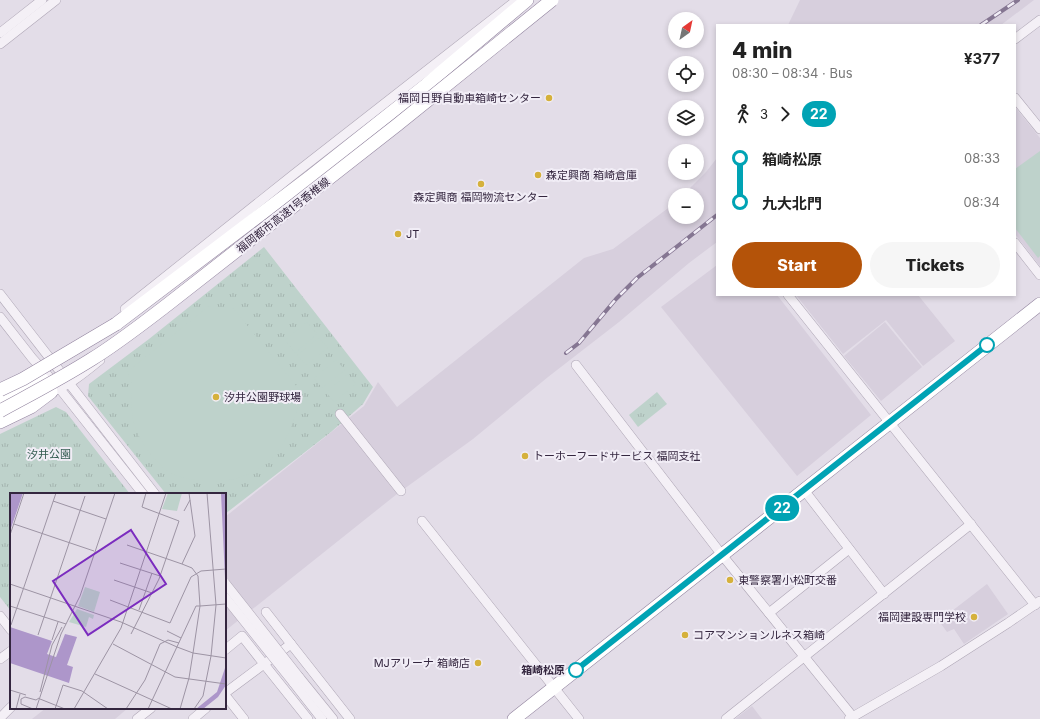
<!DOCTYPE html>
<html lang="en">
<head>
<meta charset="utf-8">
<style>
  body { margin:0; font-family:Inter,"Noto Sans JP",sans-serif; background:#f6f6f6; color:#222; height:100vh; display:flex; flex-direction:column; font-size:15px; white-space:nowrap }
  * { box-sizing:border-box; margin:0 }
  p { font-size:13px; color:#767676 }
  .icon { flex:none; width:22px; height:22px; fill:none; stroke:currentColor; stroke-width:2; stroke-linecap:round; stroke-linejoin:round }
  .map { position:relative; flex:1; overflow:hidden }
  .details { position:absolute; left:716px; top:24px; width:300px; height:272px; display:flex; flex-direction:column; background:#fff; border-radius:0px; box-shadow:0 2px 6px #0003 }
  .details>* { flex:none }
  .badge { padding:0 8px; border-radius:13px; font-size:14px; line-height:26px }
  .needle { width:26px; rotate:33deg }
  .buttons { position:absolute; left:668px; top:12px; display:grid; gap:8px }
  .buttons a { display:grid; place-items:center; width:36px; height:36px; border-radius:50%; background:#fff; box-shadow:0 2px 6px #0003; font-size:20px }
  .map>.badge { position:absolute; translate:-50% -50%; box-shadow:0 0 0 2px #fff }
  .legs { display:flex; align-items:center; gap:6px; height:44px; padding:0 16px; font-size:13px }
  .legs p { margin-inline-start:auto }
  .summary { display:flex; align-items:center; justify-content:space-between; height:68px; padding:0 16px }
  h1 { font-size:22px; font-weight:800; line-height:30px }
  .cta { display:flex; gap:8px; margin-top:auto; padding:8px 16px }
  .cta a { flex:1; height:46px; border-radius:24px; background:#b45309; color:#fff; font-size:16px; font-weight:800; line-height:46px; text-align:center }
  .cta a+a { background:#f6f6f6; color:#222 }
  ul { padding:0 16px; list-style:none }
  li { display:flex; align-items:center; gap:14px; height:44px; font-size:15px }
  li i { display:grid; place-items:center; width:6px; height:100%; margin:0 5px; background:currentColor }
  li i::after { content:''; width:10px; height:10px; margin:-5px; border:3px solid; border-radius:50%; background:#fff }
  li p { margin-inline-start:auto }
  li:first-child i { background:linear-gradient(#0000 50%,currentColor 0) }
  li:last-child i { background:linear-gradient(currentColor 50%,#0000 0) }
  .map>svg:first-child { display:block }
  .built { fill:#d7cfdd }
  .park { fill:url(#park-tufts) }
  .pitch { fill:#bed2cb }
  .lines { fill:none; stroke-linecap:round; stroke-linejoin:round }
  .minor-casing { stroke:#aea6b5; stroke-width:10 }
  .highway-casing { stroke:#92849f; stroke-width:14 }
  .minor { stroke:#f4f0f6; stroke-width:9 }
  .highway { stroke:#fff; stroke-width:13 }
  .rail-casing { stroke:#857692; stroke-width:4 }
  .rail { stroke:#f1edf6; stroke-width:2.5; stroke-dasharray:8; stroke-linecap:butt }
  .minor-bridge-casing { stroke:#aea6b5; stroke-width:10; stroke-linecap:butt }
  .highway-bridge-casing { stroke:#92849f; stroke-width:14; stroke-linecap:butt }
  .minor-bridge { stroke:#f4f0f6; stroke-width:9 }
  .highway-bridge { stroke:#fff; stroke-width:13 }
  .line-1-casing { stroke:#fff; stroke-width:9 }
  .line-1 { stroke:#00a3b4; stroke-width:6 }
  .poi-dot { fill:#d5b13b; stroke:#f1edf6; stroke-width:1.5 }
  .stop-1-dot { fill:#fff; stroke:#00a3b4; stroke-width:2 }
  .labels { text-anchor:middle; stroke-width:4; stroke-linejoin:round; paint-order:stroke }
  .poi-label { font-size:11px; fill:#34263f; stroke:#f1edf6; text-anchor:start }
  .street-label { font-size:11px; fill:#34263f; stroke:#f1edf6 }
  .park-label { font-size:11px; fill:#335c51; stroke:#f1edf6 }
  .stop-label { font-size:11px; font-weight:bold; fill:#34263f; stroke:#f1edf6; text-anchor:end }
  .inset-road { fill:none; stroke:#9d94a4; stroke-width:1 }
  .view { fill:#7b2cbf; fill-opacity:0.15; stroke:#7b2cbf; stroke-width:2 }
  .inset-edge { fill:none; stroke:#34263f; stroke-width:2 }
</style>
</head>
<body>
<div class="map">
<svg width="1040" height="719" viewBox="0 0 1040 719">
  <defs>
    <pattern id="park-tufts" width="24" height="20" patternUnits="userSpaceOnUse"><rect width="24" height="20" fill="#bed2cb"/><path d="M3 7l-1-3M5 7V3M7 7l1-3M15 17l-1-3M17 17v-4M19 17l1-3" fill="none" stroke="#a4b4af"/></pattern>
  </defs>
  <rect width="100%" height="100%" fill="#e3dde8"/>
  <g class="built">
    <path d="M 800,0 L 1034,0 L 1001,25 L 788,25 Z"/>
    <path d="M 1015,107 L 1040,138 L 1040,266 L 1015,234 Z"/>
    <path d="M 717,158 L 717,242 L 689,263 L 619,322 L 548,377 L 473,439 L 397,494 L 225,631 L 225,517 L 364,406 L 378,382 L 397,407 L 584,258 L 613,249 L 675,203 L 675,217 L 697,217 L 697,195 L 683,195 L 706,172 Z"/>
    <path d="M 717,265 L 717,295 L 777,295 L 871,415 L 797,476 L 661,307 Z"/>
    <path d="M 796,295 L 918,295 L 955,341 L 923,366 L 886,320 L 843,354 Z"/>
    <path d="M 885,322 L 922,367 L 881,401 L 844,356 Z"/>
    <path d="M 987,584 L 1008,614 L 964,644 L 954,629 L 947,632 L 939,621 Z"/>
    <path d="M 752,706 L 762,719 L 735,719 Z"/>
    <path d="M 46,708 L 128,708 L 115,719 L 32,719 Z"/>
  </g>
  <g class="park">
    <path d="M 264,247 L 373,387 L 363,404 L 331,432 L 225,514 L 225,494 L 166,494 L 88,396 L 89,384 L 149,339 Z"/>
    <path d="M 657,392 L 667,404 L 638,427 L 629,415 Z"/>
    <path d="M 56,407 L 66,412 L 130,494 L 11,494 L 11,611 L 0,597 L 0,434 Z"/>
  </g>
  <g class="pitch">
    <path d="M 1040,151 L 1040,256 L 1038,258 L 1015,228 L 1015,169 Z"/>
    <path d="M 209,306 L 234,309 L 302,393 C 296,417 287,444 269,461 C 258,472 244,477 229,480 C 211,483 184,481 169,472 C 156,463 141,444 136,429 C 131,416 131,401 131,387 L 133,385 L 127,372 Z"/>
    <path d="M 307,322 L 317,334 L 295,353 L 285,340 Z"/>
    <path d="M 319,338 L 328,348 L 306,365 L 297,355 Z"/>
    <path d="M 336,360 L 345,370 L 322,388 L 314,378 Z"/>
    <path d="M 348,374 L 356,384 L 334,402 L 326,392 Z"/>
  </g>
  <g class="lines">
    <defs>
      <g id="minor">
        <path d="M 0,33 L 42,0"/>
        <path d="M 1015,39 L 1040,20"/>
        <path d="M 0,44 L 56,0"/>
        <path d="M 1015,98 L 1040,129"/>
        <path d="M 1015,243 L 1040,275"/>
        <path d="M 0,294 L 155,494"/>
        <path d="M 788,295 L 1035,605"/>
        <path d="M 125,309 L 293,175 L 517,0"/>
        <path d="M 0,317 L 32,358 L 60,389 L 143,494"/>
        <path d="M 576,365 L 722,555 L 853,717"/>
        <path d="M 45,394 C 66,388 83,374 100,360"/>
        <path d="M 340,414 L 401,491"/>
        <path d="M 804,490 L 884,594"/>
        <path d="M 422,521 L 579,719"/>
        <path d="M 266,612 L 291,644"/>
        <path d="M 769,613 L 849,549"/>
        <path d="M 0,616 L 11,630"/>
        <path d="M 225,650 L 242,636 L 264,664 L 225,693"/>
        <path d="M 0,659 L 11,651"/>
        <path d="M 299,677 L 333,719"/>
        <path d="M 293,682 L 322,719"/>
        <path d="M 225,695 L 244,719"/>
        <path d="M 0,718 L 11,707"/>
        <path d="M 137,719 L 151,708"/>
        <path d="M 193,719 L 206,708"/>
        <path d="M 308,719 L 264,664 L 291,644 L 350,719"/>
        <path d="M 726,719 L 971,524"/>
        <path d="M 849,719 L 941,666 L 1008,623 L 1040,601"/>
      </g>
      <g id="highway">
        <path d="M 116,324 L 310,177 L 426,85 L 527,0"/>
        <path d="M 0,402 L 43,380"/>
        <path d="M 0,422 L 31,407 L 51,392"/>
        <path d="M 514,719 L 1040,304"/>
      </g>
    </defs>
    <use href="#minor" class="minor-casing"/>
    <use href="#highway" class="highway-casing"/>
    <use href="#minor" class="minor"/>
    <use href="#highway" class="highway"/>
    <defs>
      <g id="rail">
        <path d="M 981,25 L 1018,0"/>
        <path d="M 566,353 L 579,343 L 616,299 L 637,278 L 717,215"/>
      </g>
    </defs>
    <use href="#rail" class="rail-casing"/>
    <use href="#rail" class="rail"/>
    <defs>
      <g id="minor-bridge">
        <path d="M 225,583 L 299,677"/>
        <path d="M 225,597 L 293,682"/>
      </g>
      <g id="highway-bridge">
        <path d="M 0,390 L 23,379 L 116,324"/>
        <path d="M 0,411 C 31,394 62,378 92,359 C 118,343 142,324 167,305 L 397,125 L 552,0"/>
      </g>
    </defs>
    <use href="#minor-bridge" class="minor-bridge-casing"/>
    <use href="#highway-bridge" class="highway-bridge-casing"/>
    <use href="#minor-bridge" class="minor-bridge"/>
    <use href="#highway-bridge" class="highway-bridge"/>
  </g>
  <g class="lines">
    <defs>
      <path id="line-1" d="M 576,670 L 987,345"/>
    </defs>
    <use href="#line-1" class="line-1-casing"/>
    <use href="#line-1" class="line-1"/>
  </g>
  <g class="poi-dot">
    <circle cx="549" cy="98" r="4"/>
    <circle cx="538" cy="175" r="4"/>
    <circle cx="481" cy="184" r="4"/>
    <circle cx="398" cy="234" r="4"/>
    <circle cx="216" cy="397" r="4"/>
    <circle cx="525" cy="456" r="4"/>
    <circle cx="730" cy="580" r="4"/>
    <circle cx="974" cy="617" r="4"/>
    <circle cx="685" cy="635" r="4"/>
    <circle cx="478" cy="663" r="4"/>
  </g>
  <g class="stop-1-dot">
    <circle cx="987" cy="345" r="7"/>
    <circle cx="576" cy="670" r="7"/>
  </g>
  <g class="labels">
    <g class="poi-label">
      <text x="541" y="102" text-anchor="end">福岡日野自動車箱崎センター</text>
      <text x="546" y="179">森定興商 箱崎倉庫</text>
      <text x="481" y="201" text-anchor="middle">森定興商 福岡物流センター</text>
      <text x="406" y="238">JT</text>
      <text x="224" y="401">汐井公園野球場</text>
      <text x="533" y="460">トーホーフードサービス 福岡支社</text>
      <text x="738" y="584">東警察署小松町交番</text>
      <text x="966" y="621" text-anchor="end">福岡建設専門学校</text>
      <text x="693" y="639">コアマンションルネス箱崎</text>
      <text x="470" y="667" text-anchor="end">MJアリーナ 箱崎店</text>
    </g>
    <g class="street-label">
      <text transform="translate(283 215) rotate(-38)" y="4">福岡都市高速1号香椎線</text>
    </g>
    <g class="park-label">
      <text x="49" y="458">汐井公園</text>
    </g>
    <g class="stop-label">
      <text x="565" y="674">箱崎松原</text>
    </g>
  </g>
  <g transform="translate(10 493)">
    <rect width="216" height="216" fill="#e3dde8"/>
    <path d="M 158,0 L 172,0 L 167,18 L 152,16 ZM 75,94 L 90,99 L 84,119 L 68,113 ZM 67,116 L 84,122 L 83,126 L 79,124 L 76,134 L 59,129 Z" fill="#bed2cb"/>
    <path d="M71 108a7 7 0 1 1 14 0a7 7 0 1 1-14 0Z" fill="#bed2cb"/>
    <path d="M 0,0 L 13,0 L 0,38 ZM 211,0 L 216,0 L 216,192 L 208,204 L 193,216 L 186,216 L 207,199 L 215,175 L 216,106 ZM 0,134 L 42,148 L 37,161 L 46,164 L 55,141 L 67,144 L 57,172 L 63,174 L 59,190 L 0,170 Z" fill="#ad96ca"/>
    <path class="inset-road" d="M 43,8 L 96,26M 174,18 L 180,7M 4,31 L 84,58M 0,42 L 14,0M 117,52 L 172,71M 110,70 L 150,83M 104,87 L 142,100M 0,91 L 111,129 L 167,154M 100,107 L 160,130 L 181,84 L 191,78 L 216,76M 0,113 L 56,131M 129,117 L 142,80M 1,132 L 46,0M 157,138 L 171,145M 121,141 L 149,86 L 169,28 L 132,14 L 136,0M 28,142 L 75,3M 42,147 L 48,129M 103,151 L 165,184 L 216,191M 167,154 L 183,160 L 216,165M 183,160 L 190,113 L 216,111M 85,181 L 162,216M 0,197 L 16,202M 30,199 L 42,152 L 52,134M 30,206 L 55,216M 6,216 L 10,201M 23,216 L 11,211 L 11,206 L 15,204 L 26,207 L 29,205M 26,216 L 51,141 L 70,103 L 105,0M 45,216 L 53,192 L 72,198 L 98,216M 64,216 L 111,135 L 156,0M 116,216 L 135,187 L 150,151 L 158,147 L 169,150M 138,216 L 186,113 L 190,113 L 188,83 L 182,75 L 172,71 L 185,43 L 179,0M 170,216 L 179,185 L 183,160M 184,216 L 193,203 L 201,163 L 206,112 L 197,0"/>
    <path class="view" d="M 121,37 L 156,91 L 78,142 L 43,88 Z"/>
    <rect width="216" height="216" class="inset-edge"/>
  </g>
</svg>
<div class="buttons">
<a><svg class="needle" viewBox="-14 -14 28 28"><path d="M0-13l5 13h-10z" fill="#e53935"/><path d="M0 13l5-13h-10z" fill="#767676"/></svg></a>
<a><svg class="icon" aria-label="locate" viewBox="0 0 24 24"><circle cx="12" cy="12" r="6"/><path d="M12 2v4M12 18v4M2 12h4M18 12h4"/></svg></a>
<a><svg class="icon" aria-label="layers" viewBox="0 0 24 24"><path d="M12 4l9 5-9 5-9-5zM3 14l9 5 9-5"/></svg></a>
<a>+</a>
<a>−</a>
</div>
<b class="badge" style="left:782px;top:508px;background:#00a3b4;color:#fff">22</b>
<section class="details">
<div class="summary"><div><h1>4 min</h1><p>08:30 – 08:34 · Bus</p></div><b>¥377</b></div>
<div class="legs"><svg class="icon" aria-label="walk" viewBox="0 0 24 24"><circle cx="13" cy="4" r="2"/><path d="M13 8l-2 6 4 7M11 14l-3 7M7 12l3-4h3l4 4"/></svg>3<svg class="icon" aria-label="forward" viewBox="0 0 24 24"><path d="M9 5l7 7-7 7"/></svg><b class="badge" style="background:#00a3b4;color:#fff">22</b></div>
<ul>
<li><i style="color:#00a3b4"></i><b>箱崎松原</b><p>08:33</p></li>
<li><i style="color:#00a3b4"></i><b>九大北門</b><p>08:34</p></li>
</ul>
<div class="cta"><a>Start</a><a>Tickets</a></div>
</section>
</div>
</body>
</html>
